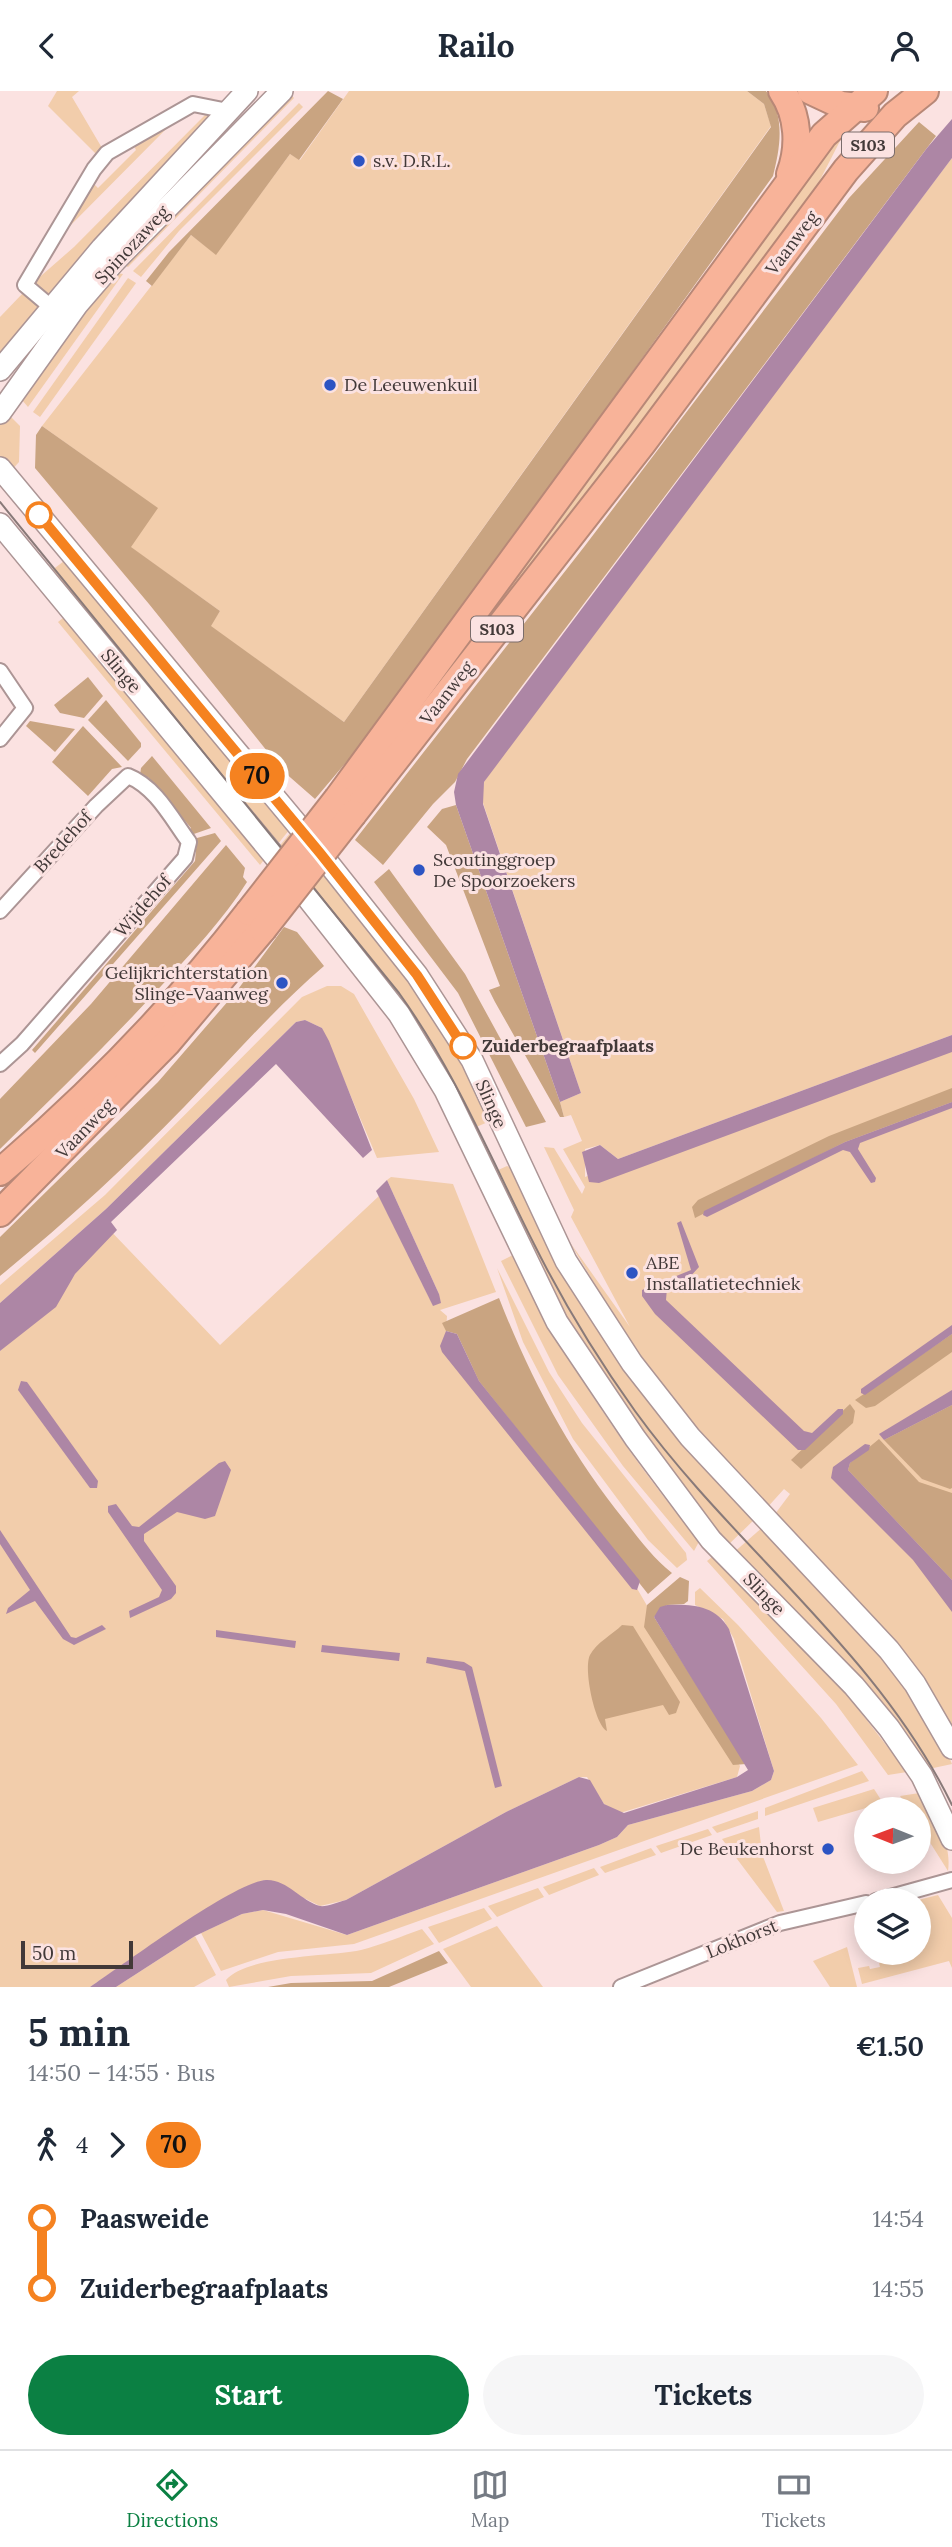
<!DOCTYPE html>
<html lang="en">
<head>
<meta charset="utf-8">
<style>
  body { margin:0; font-family:Lora,serif; background:#f6f6f7; color:#1f2937; height:100vh; display:flex; flex-direction:column; font-size:26px; white-space:nowrap }
  * { box-sizing:border-box; margin:0 }
  p { font-size:23px; color:#747a83 }
  .icon { flex:none; width:38px; height:38px; fill:none; stroke:currentColor; stroke-width:2; stroke-linecap:round; stroke-linejoin:round }
  .map { position:relative; height:1896px; overflow:hidden }
  .details { display:flex; flex-direction:column; background:#fff; flex:1 }
  .details>* { flex:none }
  .badge { padding:0 14px; border-radius:23px; font-size:24px; line-height:46px }
  .needle { width:46px; rotate:271deg }
  .controls { position:absolute; left:854px; top:1706px; display:grid; gap:14px }
  .controls a { display:grid; place-items:center; width:77px; height:77px; border-radius:50%; background:#fff; box-shadow:0 4px 18px #0003; font-size:35px }
  .scale { position:absolute; left:21px; bottom:18px; width:112px; box-sizing:border-box; padding-left:7px; border:4px solid #423938; border-top:0; font-size:19px; line-height:24px; white-space:nowrap; color:#423938; -webkit-text-stroke:5px #fbe2e1; paint-order:stroke }
  .map>.badge { position:absolute; translate:-50% -50%; box-shadow:0 0 0 4px #fff }
  .legs { display:flex; align-items:center; gap:10px; height:77px; padding:0 28px; font-size:23px }
  .legs p { margin-inline-start:auto }
  .head { display:flex; align-items:center; justify-content:space-between; height:119px; padding:0 28px }
  h1 { font-size:38px; font-weight:700; line-height:52px }
  .primary-button { display:flex; gap:14px; margin-top:auto; padding:14px 28px }
  .primary-button a { flex:1; height:80px; border-radius:42px; background:#0b8043; color:#fff; font-size:28px; font-weight:700; line-height:80px; text-align:center }
  .primary-button a+a { background:#f6f6f7; color:#1f2937 }
  ul { padding:0 28px; list-style:none }
  li { display:flex; align-items:center; gap:24px; height:70px; font-size:26px }
  li i { display:grid; place-items:center; width:10px; height:100%; margin:0 9px; background:currentColor }
  li i::after { content:''; width:18px; height:18px; margin:-9px; border:5px solid; border-radius:50%; background:#fff }
  li p { margin-inline-start:auto }
  li:first-child i { background:linear-gradient(#0000 50%,currentColor 0) }
  li:last-child i { background:linear-gradient(currentColor 50%,#0000 0) }
  header { display:flex; justify-content:space-between; align-items:center; height:91px; padding:0 28px; background:#fff; font-size:32px; font-weight:700 }
  .dock { display:flex; justify-content:space-around; align-items:center; height:98px; border-top:2px solid #e0e1e3; background:#fff; font-size:19px; color:#747a83 }
  .dock a { display:grid; justify-items:center; gap:4px }
  .dock .current { color:#0b8043 }
  .map>svg:first-child { display:block }
  .green { fill:#f2cdab }
  .forest { fill:#c9a481 }
  .water { fill:#ad86a5 }
  .lines { fill:none; stroke-linecap:round; stroke-linejoin:round }
  .street-casing { stroke:#ac9595; stroke-width:18 }
  .secondary-casing { stroke:#ac9595; stroke-width:24 }
  .highway-casing { stroke:#b88877; stroke-width:30 }
  .street { stroke:#fff; stroke-width:14 }
  .secondary { stroke:#fff; stroke-width:21 }
  .highway { stroke:#f8b399; stroke-width:26 }
  .tram { stroke:#897a79; stroke-width:2 }
  .highway-bridge-casing { stroke:#b88877; stroke-width:30; stroke-linecap:butt }
  .highway-bridge { stroke:#f8b399; stroke-width:26 }
  .line-1-casing { stroke:#fff; stroke-width:16 }
  .line-1 { stroke:#f58220; stroke-width:10 }
  .poi-dot { fill:#2c54c3; stroke:#fbe2e1; stroke-width:2.5 }
  .stop-1-dot { fill:#fff; stroke:#f58220; stroke-width:3.5 }
  .labels { text-anchor:middle; stroke-width:6; stroke-linejoin:round; paint-order:stroke }
  .shield { fill:#fbe2e1; stroke:#7a6c6b; stroke-width:2 }
  .shield-label { font-size:16px; font-weight:bold; fill:#423938 }
  .poi-label { font-size:18px; fill:#423938; stroke:#fbe2e1; text-anchor:start }
  .street-label { font-size:18px; fill:#423938; stroke:#fbe2e1 }
  .stop-label { font-size:18px; font-weight:bold; fill:#423938; stroke:#fbe2e1; text-anchor:start }
</style>
</head>
<body>
<header><svg class="icon" aria-label="back" viewBox="0 0 24 24"><path d="M15 5l-7 7 7 7"/></svg>Railo<svg class="icon" aria-label="person" viewBox="0 0 24 24"><circle cx="12" cy="8" r="4"/><path d="M4 21q1-7 8-7t8 7"/></svg></header>
<div class="map">
<svg width="952" height="1896" viewBox="0 0 952 1896">
  <rect width="100%" height="100%" fill="#fbe2e1"/>
  <g class="green">
    <path d="M 57,0 L 79,0 L 72,6 L 102,57 L 96,63 L 48,15 Z"/>
    <path d="M 349,0 L 747,0 L 764,13 L 771,35 L 344,631 L 210,535 L 220,520 L 130,456 L 157,417 L 42,335 L 191,144 L 216,163 L 290,63 L 300,69 Z"/>
    <path d="M 291,4 L 294,7 L 128,176 L 124,174 Z"/>
    <path d="M 299,12 L 303,16 L 179,140 L 141,186 L 133,180 Z"/>
    <path d="M 205,24 L 216,27 L 46,207 L 33,194 L 34,191 L 74,156 Z"/>
    <path d="M 171,33 L 59,146 L 93,92 L 98,97 L 136,59 L 134,55 Z"/>
    <path d="M 837,50 L 840,50 L 820,89 L 565,439 L 345,709 Z"/>
    <path d="M 952,67 L 952,944 L 618,1068 L 600,1054 L 585,1058 L 585,1086 L 952,951 L 952,1635 L 909,1569 L 775,1423 L 790,1403 L 784,1398 L 765,1419 C 737,1377 701,1343 669,1303 C 631,1255 600,1202 569,1150 L 630,1236 L 571,1126 L 574,1119 L 544,1056 L 554,1057 L 582,1103 L 585,1096 L 563,1058 L 582,1050 L 571,1024 L 564,1026 L 560,1011 L 581,1002 L 481,706 L 484,691 L 501,664 Z"/>
    <path d="M 116,182 L 123,183 L 28,316 L 22,309 L 85,220 Z"/>
    <path d="M 128,187 L 136,192 L 40,326 L 33,321 Z"/>
    <path d="M 24,201 L 37,212 L 39,223 L 0,273 L 0,226 Z"/>
    <path d="M 7,322 L 20,335 L 19,371 L 9,382 L 0,370 L 0,330 Z"/>
    <path d="M 68,467 L 290,738 L 273,759 L 47,483 Z"/>
    <path d="M 69,522 L 267,765 L 260,774 L 58,531 Z"/>
    <path d="M 291,741 L 444,937 L 488,1020 L 483,1022 L 488,1031 L 469,1039 L 277,758 Z"/>
    <path d="M 327,895 L 341,895 L 354,903 L 414,1008 L 439,1061 L 377,1067 L 322,937 L 305,929 L 296,931 L 106,1118 L 0,1212 L 0,1194 L 105,1104 L 302,906 Z"/>
    <path d="M 507,1075 L 515,1079 L 540,1130 L 757,1426 L 726,1456 L 592,1276 L 492,1089 L 496,1080 Z"/>
    <path d="M 391,1086 L 453,1093 L 496,1201 L 440,1219 L 447,1225 L 446,1240 L 635,1494 L 740,1675 L 737,1686 L 620,1722 L 604,1713 L 587,1686 L 579,1686 L 506,1721 L 346,1809 L 320,1815 L 267,1789 L 261,1790 L 193,1826 L 90,1896 L 0,1896 L 0,1260 L 105,1134 L 220,1254 L 379,1105 L 433,1214 L 439,1203 L 387,1089 Z"/>
    <path d="M 513,1164 C 562,1264 621,1354 691,1440 L 696,1437 L 702,1445 L 694,1460 L 623,1375 L 558,1284 L 501,1170 Z"/>
    <path d="M 497,1177 L 549,1281 L 582,1332 L 686,1462 L 687,1469 L 677,1477 L 648,1449 L 573,1348 L 523,1251 Z"/>
    <path d="M 765,1434 L 864,1542 L 939,1643 L 952,1673 L 924,1679 L 732,1463 Z"/>
    <path d="M 718,1461 L 743,1491 L 740,1495 L 848,1605 L 907,1681 L 888,1684 L 836,1613 L 707,1470 Z"/>
    <path d="M 700,1497 L 738,1534 L 821,1627 L 858,1674 L 354,1853 L 278,1861 L 221,1880 L 201,1842 L 242,1823 L 263,1819 L 347,1844 L 599,1754 L 617,1746 L 628,1734 L 752,1700 L 771,1689 L 774,1680 L 734,1548 L 723,1528 L 695,1514 L 695,1501 Z"/>
    <path d="M 862,1680 L 869,1690 L 765,1725 L 765,1717 Z"/>
    <path d="M 874,1698 L 883,1712 L 818,1731 L 813,1717 Z"/>
    <path d="M 926,1701 C 937,1720 952,1759 948,1780 L 919,1734 L 919,1718 L 909,1718 L 900,1705 Z"/>
    <path d="M 758,1720 L 758,1728 L 717,1742 L 712,1736 Z"/>
    <path d="M 759,1736 L 762,1763 L 784,1820 L 777,1821 L 722,1748 Z"/>
    <path d="M 708,1738 L 712,1744 L 661,1762 L 656,1755 Z"/>
    <path d="M 651,1757 L 656,1764 L 605,1782 L 600,1776 Z"/>
    <path d="M 594,1777 L 599,1784 L 549,1804 L 543,1796 Z"/>
    <path d="M 538,1797 L 544,1806 L 497,1826 L 488,1815 Z"/>
    <path d="M 938,1804 L 952,1827 L 952,1877 L 949,1870 L 862,1893 L 858,1877 L 869,1875 L 870,1878 L 880,1876 L 879,1872 L 901,1866 L 903,1870 L 923,1860 L 919,1856 L 918,1809 Z"/>
    <path d="M 484,1817 L 492,1828 L 439,1852 L 428,1836 Z"/>
    <path d="M 497,1835 L 543,1896 L 471,1896 L 443,1858 Z"/>
    <path d="M 422,1838 L 434,1853 L 371,1882 L 291,1885 L 229,1896 L 226,1889 C 247,1864 328,1866 361,1859 C 381,1854 402,1845 422,1838 Z"/>
    <path d="M 195,1845 L 216,1884 L 194,1896 L 116,1896 Z"/>
    <path d="M 847,1856 L 857,1896 L 830,1896 L 813,1870 Z"/>
  </g>
  <g class="forest">
    <path d="M 328,0 L 343,8 L 299,69 L 290,63 L 216,164 L 191,144 L 152,195 L 146,190 L 169,161 Z"/>
    <path d="M 747,0 L 766,0 C 786,25 780,57 773,85 L 439,550 L 370,643 L 315,708 L 283,680 L 149,513 L 35,377 L 36,344 L 42,335 L 158,417 L 131,456 L 220,520 L 211,535 L 344,631 L 771,36 L 764,13 Z"/>
    <path d="M 919,31 L 936,45 L 467,668 L 455,691 L 433,713 L 383,774 L 355,749 L 584,456 L 849,107 Z"/>
    <path d="M 88,586 L 103,605 L 84,627 L 60,622 L 54,614 Z"/>
    <path d="M 106,609 L 141,652 L 141,656 L 128,670 L 88,629 Z"/>
    <path d="M 30,630 L 75,638 L 55,661 L 26,635 Z"/>
    <path d="M 83,635 L 122,676 L 112,678 L 88,705 L 52,671 Z"/>
    <path d="M 152,665 L 211,737 L 191,744 L 188,740 L 191,737 L 148,686 L 144,688 L 140,684 L 141,677 Z"/>
    <path d="M 456,714 L 560,1011 L 564,1026 L 560,1026 L 495,911 L 489,899 L 500,895 L 446,754 L 427,736 L 442,718 Z"/>
    <path d="M 215,742 L 221,750 L 35,962 L 32,959 L 195,770 L 197,747 Z"/>
    <path d="M 226,754 L 245,777 L 243,786 L 247,791 C 223,829 192,861 162,894 C 110,951 55,1004 0,1058 L 0,1008 L 91,913 Z"/>
    <path d="M 389,778 L 465,883 L 546,1031 L 526,1036 L 458,902 L 374,791 Z"/>
    <path d="M 284,836 L 297,841 L 324,875 C 274,918 231,968 185,1015 C 127,1075 65,1132 0,1185 L 0,1146 L 158,991 L 236,901 Z"/>
    <path d="M 952,997 L 952,1011 L 845,1051 L 695,1127 L 692,1116 L 698,1109 L 829,1045 Z"/>
    <path d="M 499,1207 C 531,1289 570,1362 625,1430 C 640,1449 654,1468 672,1482 L 648,1503 L 479,1290 L 457,1243 L 446,1240 L 442,1232 Z"/>
    <path d="M 952,1243 L 952,1261 L 875,1315 L 866,1317 L 855,1309 Z"/>
    <path d="M 850,1313 L 855,1320 L 853,1332 L 801,1378 L 791,1369 Z"/>
    <path d="M 952,1314 L 952,1397 L 950,1398 L 922,1388 L 884,1349 Z"/>
    <path d="M 879,1348 L 919,1391 L 952,1402 L 952,1489 L 848,1379 L 850,1372 Z"/>
    <path d="M 680,1486 L 689,1490 L 688,1510 L 684,1513 L 667,1514 L 654,1526 L 746,1673 L 733,1674 L 644,1536 L 647,1514 Z"/>
    <path d="M 622,1534 L 633,1535 L 680,1611 L 676,1622 L 669,1624 L 663,1614 L 605,1628 L 607,1640 C 595,1634 583,1577 590,1564 C 596,1552 613,1543 622,1534 Z"/>
    <path d="M 439,1860 L 448,1872 L 389,1896 L 268,1896 L 291,1892 L 372,1890 Z"/>
  </g>
  <g class="water">
    <path d="M 952,28 L 952,67 L 484,691 L 483,713 L 581,1002 L 560,1011 L 456,714 L 454,701 L 458,683 L 927,57 Z"/>
    <path d="M 305,929 L 322,937 L 329,950 L 372,1059 L 363,1067 L 276,973 L 111,1131 L 117,1139 L 75,1183 L 56,1216 L 0,1260 L 0,1212 L 106,1118 L 296,931 Z"/>
    <path d="M 952,944 L 952,961 L 599,1092 L 589,1091 L 582,1061 L 600,1054 L 618,1068 Z"/>
    <path d="M 952,1011 L 952,1017 L 860,1052 L 858,1058 L 876,1087 L 875,1091 L 871,1092 L 850,1061 L 843,1059 L 707,1126 L 703,1124 L 704,1120 L 845,1051 Z"/>
    <path d="M 387,1089 L 439,1203 L 441,1212 L 433,1215 L 376,1100 Z"/>
    <path d="M 681,1130 L 699,1176 L 688,1188 L 667,1197 L 666,1209 L 804,1340 L 812,1342 L 838,1318 L 843,1318 L 843,1323 L 805,1359 L 798,1359 L 655,1223 L 642,1205 L 642,1199 L 691,1179 L 677,1132 Z"/>
    <path d="M 952,1234 L 952,1243 L 865,1304 L 861,1302 L 861,1298 Z"/>
    <path d="M 446,1240 L 457,1243 L 479,1290 L 640,1490 L 637,1499 L 632,1498 L 442,1261 L 440,1255 Z"/>
    <path d="M 21,1290 L 27,1291 L 98,1390 L 97,1397 L 90,1397 L 18,1299 Z"/>
    <path d="M 952,1299 L 952,1314 L 884,1349 L 879,1343 Z"/>
    <path d="M 865,1353 L 870,1354 L 869,1359 L 850,1372 L 848,1379 L 952,1489 L 952,1521 L 913,1469 L 831,1387 L 833,1376 Z"/>
    <path d="M 225,1370 L 231,1379 L 215,1425 L 205,1428 L 177,1421 L 144,1443 L 144,1450 L 176,1495 L 176,1502 L 171,1508 L 130,1527 L 129,1520 L 159,1506 L 162,1499 L 108,1421 L 108,1415 L 116,1413 L 132,1435 L 139,1436 L 219,1372 Z"/>
    <path d="M 0,1439 L 71,1546 L 76,1547 L 102,1534 L 106,1538 L 74,1554 L 63,1548 L 35,1510 L 6,1523 L 8,1517 L 30,1499 L 0,1453 Z"/>
    <path d="M 667,1514 C 692,1513 715,1514 729,1538 L 774,1680 L 771,1689 L 752,1700 L 628,1734 L 617,1746 L 599,1754 L 347,1844 L 286,1823 L 263,1819 L 242,1823 L 195,1845 L 116,1896 L 90,1896 C 123,1874 234,1791 266,1789 C 287,1788 301,1810 320,1815 C 327,1816 338,1811 346,1809 L 506,1721 L 579,1686 L 590,1689 L 604,1713 L 624,1722 L 737,1686 L 748,1679 L 654,1526 L 660,1516 Z"/>
    <path d="M 216,1539 L 296,1550 L 295,1557 L 216,1546 Z"/>
    <path d="M 322,1554 L 400,1562 L 399,1570 L 321,1561 Z"/>
    <path d="M 427,1566 L 464,1571 L 472,1576 L 502,1695 L 495,1697 L 465,1580 L 426,1572 Z"/>
  </g>
  <g class="lines">
    <defs>
      <g id="street">
        <path d="M 51,216 L 25,194 L 94,78 L 107,62 L 193,13 L 228,20"/>
        <path d="M 0,580 L 25,617 L 0,648"/>
        <path d="M 0,820 L 96,715 L 128,685 C 156,696 172,728 189,751 L 185,767 L 22,953 L 0,973"/>
        <path d="M 876,1810 L 952,1789"/>
        <path d="M 621,1896 L 780,1832 L 866,1812"/>
      </g>
      <g id="secondary">
        <path d="M 0,279 L 102,157 L 247,0"/>
        <path d="M 0,322 L 77,214 L 114,171 L 282,0"/>
        <path d="M 0,377 L 306,744 L 417,884 L 472,969 L 566,1170 L 632,1272 L 690,1346 L 889,1559 L 915,1593 L 952,1657"/>
        <path d="M 0,433 L 277,768 L 399,923 L 445,999 L 557,1231 L 635,1347 L 711,1449 L 854,1595 L 889,1637 L 922,1685 L 952,1748"/>
      </g>
      <g id="highway">
        <path d="M 782,0 C 799,25 800,56 790,83"/>
        <path d="M 811,0 L 841,14 L 865,17"/>
        <path d="M 338,707 L 824,44 L 874,0"/>
        <path d="M 353,723 L 642,353 L 846,79 L 895,24 L 925,0"/>
        <path d="M 0,1081 C 91,1003 176,916 249,821"/>
        <path d="M 0,1122 L 167,952 L 263,838"/>
      </g>
    </defs>
    <use href="#street" class="street-casing"/>
    <use href="#secondary" class="secondary-casing"/>
    <use href="#highway" class="highway-casing"/>
    <use href="#street" class="street"/>
    <use href="#secondary" class="secondary"/>
    <use href="#highway" class="highway"/>
    <path class="tram" d="M 0,411 L 399,902 C 455,980 491,1068 534,1153 C 563,1211 597,1267 635,1320 C 734,1457 877,1560 952,1714"/>
    <defs>
      <g id="highway-bridge">
        <path d="M 249,821 L 338,707"/>
        <path d="M 263,838 L 353,723"/>
      </g>
    </defs>
    <use href="#highway-bridge" class="highway-bridge-casing"/>
    <use href="#highway-bridge" class="highway-bridge"/>
  </g>
  <g class="lines">
    <defs>
      <path id="line-1" d="M 39,424 L 320,762 L 417,884 L 463,955"/>
    </defs>
    <use href="#line-1" class="line-1-casing"/>
    <use href="#line-1" class="line-1"/>
  </g>
  <g class="poi-dot">
    <circle cx="359" cy="70" r="7"/>
    <circle cx="330" cy="294" r="7"/>
    <circle cx="419" cy="779" r="7"/>
    <circle cx="282" cy="892" r="7"/>
    <circle cx="632" cy="1182" r="7"/>
    <circle cx="828" cy="1758" r="7"/>
  </g>
  <g class="stop-1-dot">
    <circle cx="39" cy="424" r="12"/>
    <circle cx="463" cy="955" r="12"/>
  </g>
  <g class="labels">
    <g class="shield">
      <rect x="842" y="41.5" width="52" height="25" rx="5"/>
      <rect x="471" y="525.5" width="52" height="25" rx="5"/>
    </g>
    <g class="shield-label">
      <text x="868" y="60">S103</text>
      <text x="497" y="544">S103</text>
    </g>
    <g class="poi-label">
      <text x="373" y="76">s.v. D.R.L.</text>
      <text x="344" y="300">De Leeuwenkuil</text>
      <text x="433" y="775">Scoutinggroep<tspan x="433" dy="21">De Spoorzoekers</tspan></text>
      <text x="268" y="888" text-anchor="end">Gelijkrichterstation<tspan x="268" dy="21">Slinge-Vaanweg</tspan></text>
      <text x="646" y="1178">ABE<tspan x="646" dy="21">Installatietechniek</tspan></text>
      <text x="814" y="1764" text-anchor="end">De Beukenhorst</text>
    </g>
    <g class="street-label">
      <text transform="translate(792 152) rotate(-53)" y="6">Vaanweg</text>
      <text transform="translate(132 154) rotate(-47)" y="6">Spinozaweg</text>
      <text transform="translate(121 580) rotate(50)" y="6">Slinge</text>
      <text transform="translate(447 602) rotate(-52)" y="6">Vaanweg</text>
      <text transform="translate(63 751) rotate(-48)" y="6">Bredehof</text>
      <text transform="translate(143 815) rotate(-49)" y="6">Wijdehof</text>
      <text transform="translate(491 1013) rotate(66)" y="6">Slinge</text>
      <text transform="translate(85 1038) rotate(-46)" y="6">Vaanweg</text>
      <text transform="translate(764 1503) rotate(46)" y="6">Slinge</text>
      <text transform="translate(742 1848) rotate(-22)" y="6">Lokhorst</text>
    </g>
    <g class="stop-label">
      <text x="482" y="961">Zuiderbegraafplaats</text>
    </g>
  </g>
</svg>
<div class="controls">
<a><svg class="needle" viewBox="-14 -14 28 28"><path d="M0-13l5 13h-10z" fill="#e53935"/><path d="M0 13l5-13h-10z" fill="#747a83"/></svg></a>
<a><svg class="icon" aria-label="layers" viewBox="0 0 24 24"><path d="M12 4l9 5-9 5-9-5zM3 14l9 5 9-5"/></svg></a>
</div>
<div class="scale">50 m</div>
<b class="badge" style="left:257px;top:685px;background:#f58220;color:#111">70</b>
</div>
<section class="details">
<div class="head"><div><h1>5 min</h1><p>14:50 – 14:55 · Bus</p></div><b>€1.50</b></div>
<div class="legs"><svg class="icon" aria-label="walk" viewBox="0 0 24 24"><circle cx="13" cy="4" r="2"/><path d="M13 8l-2 6 4 7M11 14l-3 7M7 12l3-4h3l4 4"/></svg>4<svg class="icon" aria-label="forward" viewBox="0 0 24 24"><path d="M9 5l7 7-7 7"/></svg><b class="badge" style="background:#f58220;color:#111">70</b></div>
<ul>
<li><i style="color:#f58220"></i><b>Paasweide</b><p>14:54</p></li>
<li><i style="color:#f58220"></i><b>Zuiderbegraafplaats</b><p>14:55</p></li>
</ul>
<div class="primary-button"><a>Start</a><a>Tickets</a></div>
</section>
<nav class="dock">
<a class="current"><svg class="icon" aria-label="directions" viewBox="0 0 24 24"><path d="M12 3l9 9-9 9-9-9zM9 14v-3h6M13 9l2 2-2 2"/></svg>Directions</a>
<a><svg class="icon" aria-label="map" viewBox="0 0 24 24"><path d="M3 6l6-2 6 2 6-2v14l-6 2-6-2-6 2zM9 4v14M15 6v14"/></svg>Map</a>
<a><svg class="icon" aria-label="tickets" viewBox="0 0 24 24"><path d="M3 7h18v10H3zM15 7v10"/></svg>Tickets</a>
</nav>
</body>
</html>
